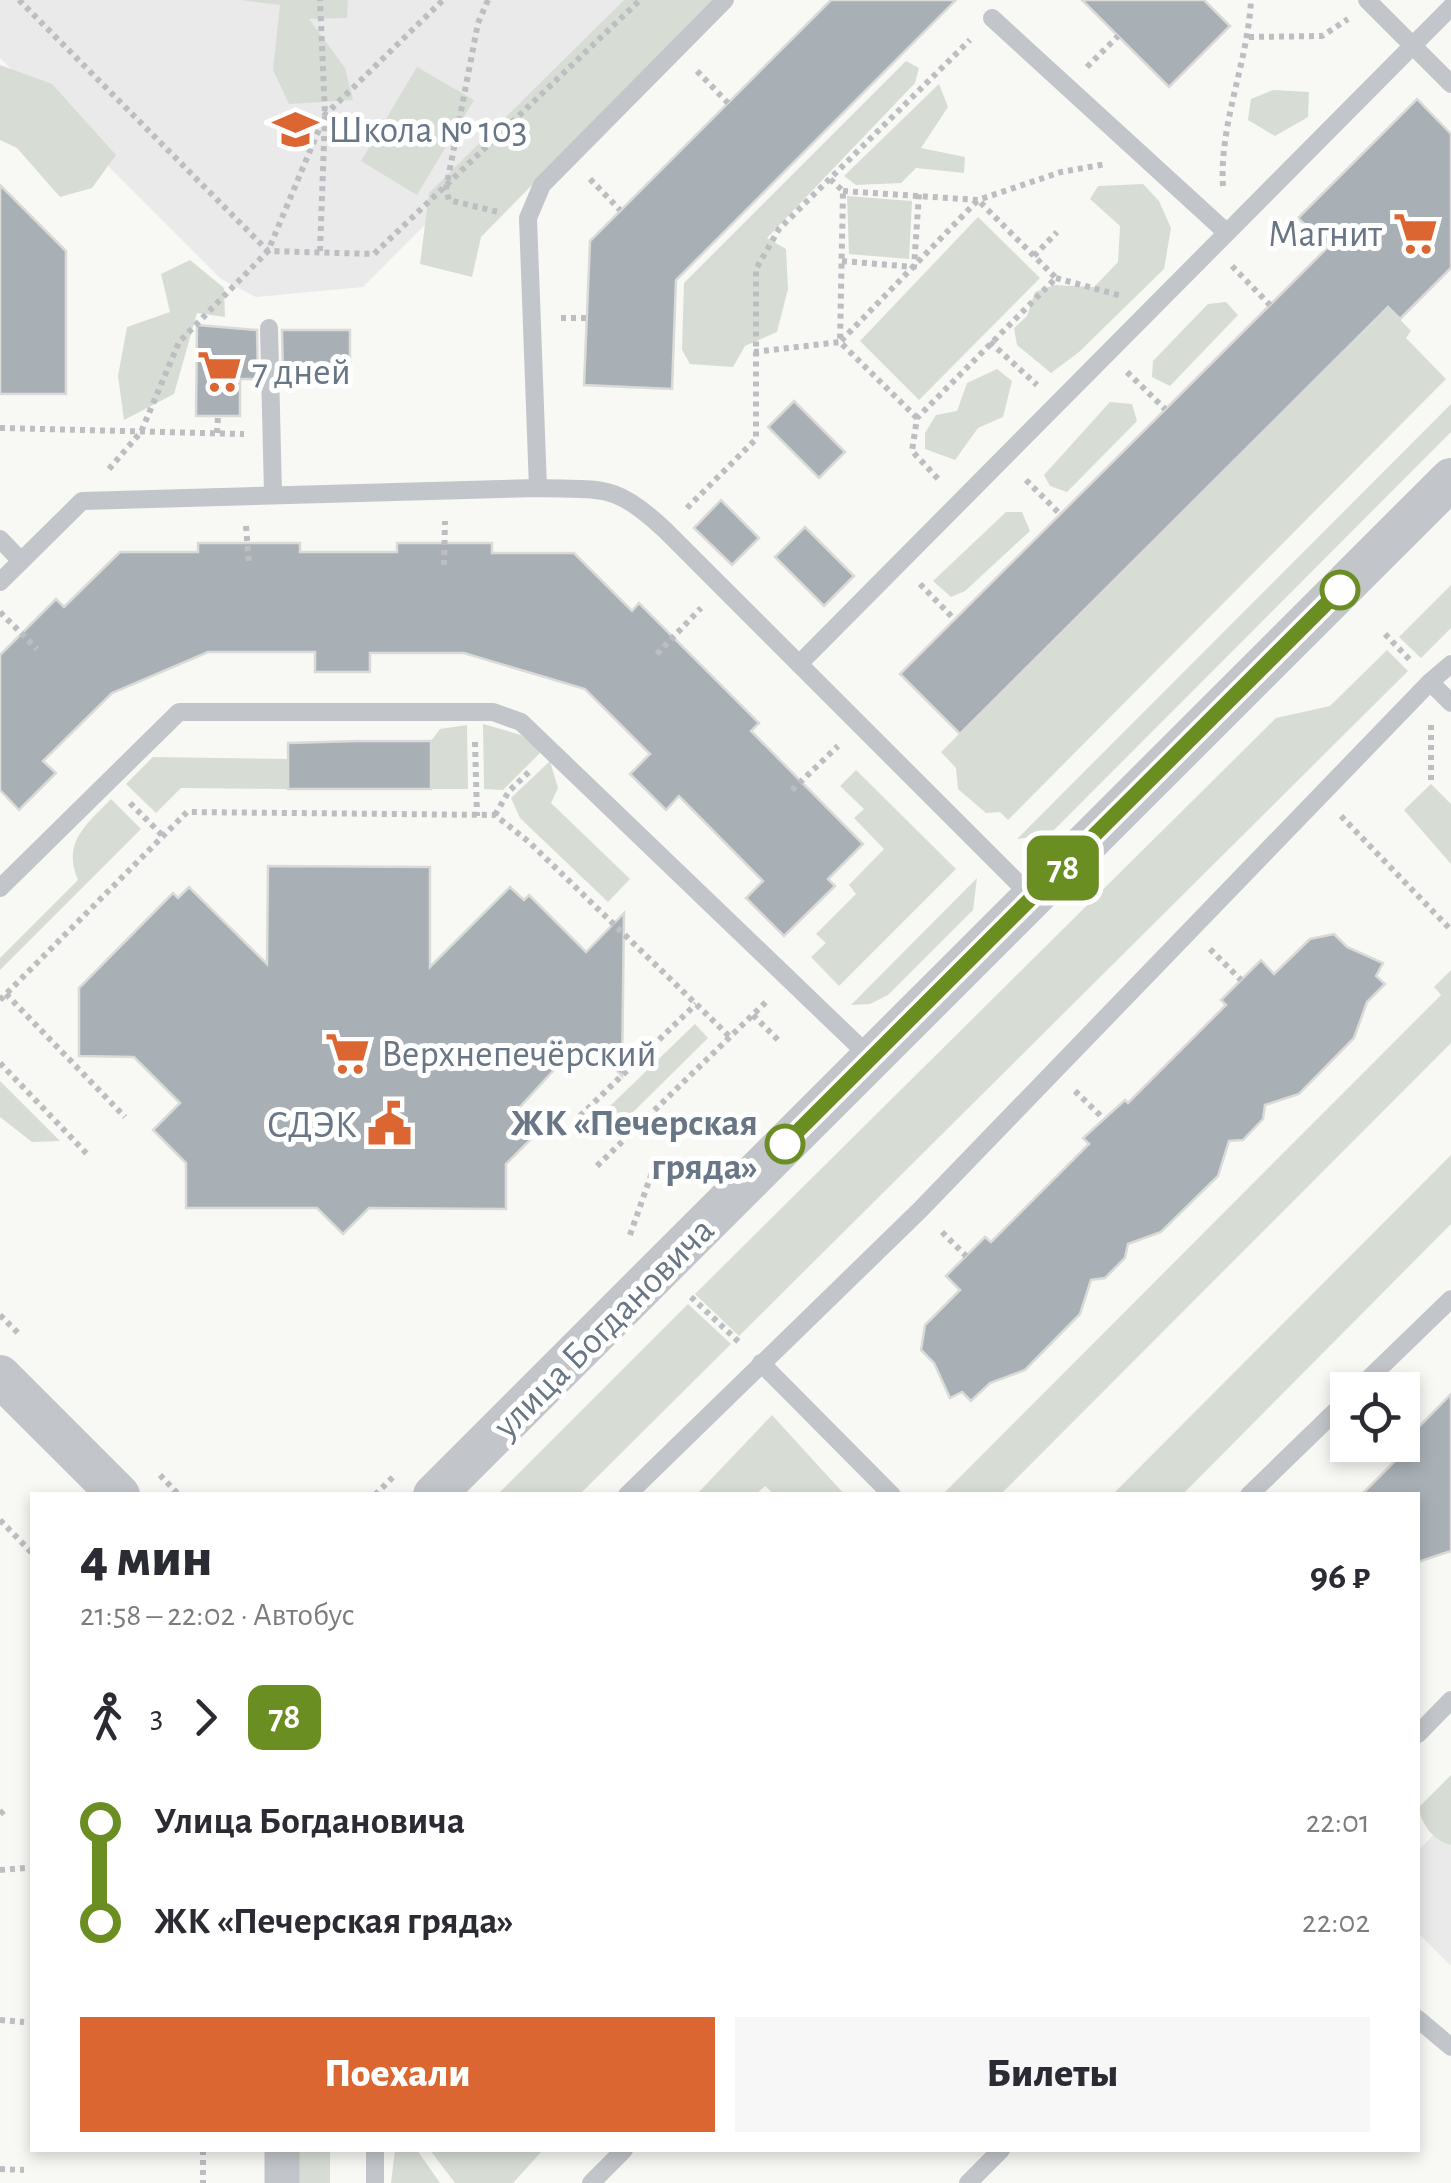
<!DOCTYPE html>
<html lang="ru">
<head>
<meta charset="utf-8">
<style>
  body { margin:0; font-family:"Alegreya Sans",sans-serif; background:#f7f7f7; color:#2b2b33; height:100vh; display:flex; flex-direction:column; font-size:38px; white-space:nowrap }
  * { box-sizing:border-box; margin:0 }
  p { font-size:32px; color:#7c7c81 }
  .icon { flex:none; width:55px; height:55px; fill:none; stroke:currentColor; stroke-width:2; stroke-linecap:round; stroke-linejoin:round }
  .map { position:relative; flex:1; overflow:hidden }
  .panel { position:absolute; left:30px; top:1492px; width:1390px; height:660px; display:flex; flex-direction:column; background:#fff; border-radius:0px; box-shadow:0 5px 15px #0003 }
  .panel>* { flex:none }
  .badge { padding:0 20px; border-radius:15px; font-size:35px; line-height:65px }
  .buttons { position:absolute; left:1330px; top:1372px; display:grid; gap:20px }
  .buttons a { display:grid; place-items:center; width:90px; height:90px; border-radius:0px; background:#fff; box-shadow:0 5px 15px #0003; font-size:50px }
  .map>.badge { position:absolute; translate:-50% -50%; box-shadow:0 0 0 5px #fff }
  .legs { display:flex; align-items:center; gap:15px; height:110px; padding:0 50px; font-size:32px }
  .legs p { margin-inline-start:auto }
  .head { display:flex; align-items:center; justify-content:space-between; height:170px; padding:0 50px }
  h1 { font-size:55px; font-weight:800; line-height:75px }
  .cta { display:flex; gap:20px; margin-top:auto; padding:20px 50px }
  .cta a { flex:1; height:115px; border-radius:0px; background:#db6632; color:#fff; font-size:40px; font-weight:800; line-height:115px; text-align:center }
  .cta a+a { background:#f7f7f7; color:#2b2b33 }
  ul { padding:0 50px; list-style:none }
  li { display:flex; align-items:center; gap:35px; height:100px; font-size:38px }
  li i { display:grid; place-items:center; width:15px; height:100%; margin:0 12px; background:currentColor }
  li i::after { content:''; width:25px; height:25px; margin:-12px; border:8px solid; border-radius:50%; background:#fff }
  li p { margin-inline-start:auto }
  li:first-child i { background:linear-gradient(#0000 50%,currentColor 0) }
  li:last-child i { background:linear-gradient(currentColor 50%,#0000 0) }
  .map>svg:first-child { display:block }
  .built { fill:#e9eae9 }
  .green { fill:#d7ddd5 }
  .building { fill:#a8b0b6; stroke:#dadad8; stroke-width:2.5 }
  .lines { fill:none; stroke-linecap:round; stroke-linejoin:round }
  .path { stroke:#bcbec1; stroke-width:6; stroke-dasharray:5 5; stroke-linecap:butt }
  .service { stroke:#c2c5c9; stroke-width:18 }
  .minor { stroke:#c2c5c9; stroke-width:35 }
  .tertiary { stroke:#c2c5c9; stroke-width:42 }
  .line-1-casing { stroke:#fff; stroke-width:22 }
  .line-1 { stroke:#6b8e23; stroke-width:15 }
  .stop-1-dot { fill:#fff; stroke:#6b8e23; stroke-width:5 }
  .labels { text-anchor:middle; stroke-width:10; stroke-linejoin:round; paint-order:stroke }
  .poi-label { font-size:38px; fill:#687685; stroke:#fff; text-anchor:start }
  .stop-label { font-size:38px; font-weight:bold; fill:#687685; stroke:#fff; text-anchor:end }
  .street-label { font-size:38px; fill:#687685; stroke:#fff }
</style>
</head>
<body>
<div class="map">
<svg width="1451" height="2183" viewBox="0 0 1451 2183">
  <rect width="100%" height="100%" fill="#f8f8f5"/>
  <g class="built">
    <path d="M 0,0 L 649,0 L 363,287 L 256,297 L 221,279 L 0,58 Z"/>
    <path d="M 1451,1817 L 1451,1966 L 1418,1933 L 1418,1851 Z"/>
  </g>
  <g class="green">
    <path d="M 241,0 L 348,0 L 347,18 L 309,19 L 345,68 L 353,100 L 289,104 L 273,70 L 280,5 Z"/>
    <path d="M 624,0 L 714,0 L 481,237 L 472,277 L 420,264 L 429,193 Z"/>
    <path d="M 906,61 L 919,68 L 915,83 L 767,238 L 786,249 L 788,289 L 777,332 L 745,346 L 733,367 L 690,364 L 682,350 L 684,283 Z"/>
    <path d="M 0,65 L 52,84 L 116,155 L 92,188 L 60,197 L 17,148 L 0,140 Z"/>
    <path d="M 417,67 L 474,100 L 417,195 L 361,161 Z"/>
    <path d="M 939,84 L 948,107 L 921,148 L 965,157 L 964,173 L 916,168 L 901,183 L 856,185 L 844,176 Z"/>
    <path d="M 1273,90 L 1309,92 L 1308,117 L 1275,136 L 1248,120 L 1251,99 Z"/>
    <path d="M 1143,184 L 1159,201 L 1171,228 L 1164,269 L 1079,352 L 1051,373 L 1017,345 L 1014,328 L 1027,316 L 1035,292 L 1054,285 L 1094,287 L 1118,262 L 1120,226 L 1090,199 L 1098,186 Z"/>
    <path d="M 847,196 L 912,201 L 909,259 L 849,254 Z"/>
    <path d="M 978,217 L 1040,278 L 919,400 L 860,341 Z"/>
    <path d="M 190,260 L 224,288 L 225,317 L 197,313 L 174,394 L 124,420 L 118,376 L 127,327 L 170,312 L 161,274 Z"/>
    <path d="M 1226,302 L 1238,315 L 1170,386 L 1152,377 L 1153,361 L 1208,304 Z"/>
    <path d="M 1388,307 L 1411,331 L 1406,338 L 1446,379 L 1008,820 L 1000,812 L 986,813 L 958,789 L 956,768 L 941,752 Z"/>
    <path d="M 997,369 L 1012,381 L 1003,417 L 978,428 L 955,460 L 925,449 L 925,433 L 936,415 L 957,411 L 967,383 Z"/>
    <path d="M 1110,402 L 1132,404 L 1137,421 L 1067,492 L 1050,486 L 1044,475 Z"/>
    <path d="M 1451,404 L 1451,432 L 1049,835 L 1017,839 Z"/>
    <path d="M 1006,512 L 1022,512 L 1030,531 L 965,591 L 951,597 L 933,581 Z"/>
    <path d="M 1451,585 L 1451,628 L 1421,658 L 1399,637 Z"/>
    <path d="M 1387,650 L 1408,671 L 739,1336 L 695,1294 L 1276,718 L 1330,706 Z"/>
    <path d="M 483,724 L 521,735 L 541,752 L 503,790 L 484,789 Z"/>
    <path d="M 467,725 L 468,789 L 431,789 L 431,741 L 440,729 Z"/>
    <path d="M 153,757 L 288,759 L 288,789 L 181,788 L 156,813 L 126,784 Z"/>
    <path d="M 550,761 L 558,788 L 551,803 L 630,879 L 608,902 L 520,818 L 511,798 Z"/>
    <path d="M 856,770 L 956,869 L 839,986 L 811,957 L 826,943 L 816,934 L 856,894 L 849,885 L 884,849 L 854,818 L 864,809 L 840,786 Z"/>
    <path d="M 1431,784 L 1451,804 L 1451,864 L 1404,810 Z"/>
    <path d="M 111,799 L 141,829 L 0,970 L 0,958 L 78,880 C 62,842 86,825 111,799 Z"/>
    <path d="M 977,878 L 973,910 L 888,995 L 870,1004 L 851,1005 Z"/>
    <path d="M 1451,970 L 1451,1043 L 1000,1495 L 942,1495 L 1441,995 L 1434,987 Z"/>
    <path d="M 695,1024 L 708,1038 L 623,1122 L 609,1107 Z"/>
    <path d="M 0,1081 L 60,1141 L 32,1142 L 0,1117 Z"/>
    <path d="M 1451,1155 L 1451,1224 L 1182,1495 L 1112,1495 Z"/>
    <path d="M 688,1304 L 731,1344 L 579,1495 L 497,1495 Z"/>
    <path d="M 772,1415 L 845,1495 L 775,1495 L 765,1486 L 755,1495 L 696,1495 Z"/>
    <path d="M 1451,1775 L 1451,1845 C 1433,1840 1423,1826 1418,1808 Z"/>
    <path d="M 295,2150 L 330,2150 L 330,2183 L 296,2183 Z"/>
    <path d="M 395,2150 L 417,2150 L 440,2183 L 391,2183 Z"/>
    <path d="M 430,2150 L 543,2150 L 513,2183 L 455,2183 Z"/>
  </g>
  <g class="building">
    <path d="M 831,0 L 956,0 L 676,280 L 672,389 L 584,385 L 590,241 Z"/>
    <path d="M 1082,0 L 1204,0 L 1230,26 L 1169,87 Z"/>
    <path d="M 1417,99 L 1451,134 L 1451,268 L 1400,319 L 1388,307 L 960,734 L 900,674 L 1328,247 L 1298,218 Z"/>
    <path d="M 0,185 L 66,251 L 66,394 L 0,394 Z"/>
    <path d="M 197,325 L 257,330 L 258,379 L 240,379 L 240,416 L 196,416 Z"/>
    <path d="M 282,330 L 350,330 L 350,380 L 283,380 Z"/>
    <path d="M 794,401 L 845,452 L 819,478 L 768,427 Z"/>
    <path d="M 721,500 L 759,538 L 732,565 L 694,528 Z"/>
    <path d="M 805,527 L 854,576 L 824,606 L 775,557 Z"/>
    <path d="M 198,543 L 300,543 L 300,552 L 397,552 L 397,543 L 492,543 L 492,553 L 574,553 L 632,611 L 639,603 L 759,723 L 751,731 L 863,844 L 828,879 L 835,886 L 784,936 L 746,898 L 763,881 L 679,796 L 666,810 L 630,774 L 650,754 L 585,689 L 464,653 L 370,653 L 370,672 L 315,672 L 315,652 L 208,652 L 112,693 L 43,761 L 56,773 L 19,810 L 0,790 L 0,655 L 56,599 L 64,607 L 120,552 L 198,552 Z"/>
    <path d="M 358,741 L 431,741 L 431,789 L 288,789 L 288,743 Z"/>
    <path d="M 268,866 L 430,867 L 430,967 L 510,887 L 524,900 L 529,895 L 586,952 L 624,913 L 622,1076 L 592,1045 L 578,1059 L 564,1059 L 520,1107 L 542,1128 L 506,1164 L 506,1209 L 369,1208 L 343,1234 L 317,1208 L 186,1208 L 186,1163 L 153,1130 L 180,1103 L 134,1057 L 79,1056 L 79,988 L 173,893 L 178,898 L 189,887 L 267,964 Z"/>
    <path d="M 1334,934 L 1347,947 L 1383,963 L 1376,976 L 1385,984 L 1367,1002 L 1354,1038 L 1299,1094 L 1265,1105 L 1263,1119 L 1243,1140 L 1229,1141 L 1218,1176 L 1161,1232 L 1128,1244 L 1125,1258 L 1105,1278 L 1091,1280 L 1080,1314 L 1025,1370 L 990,1383 L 971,1401 L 962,1392 L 950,1398 L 934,1363 L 921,1350 L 925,1325 L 960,1290 L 946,1276 L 985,1237 L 991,1242 L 1089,1144 L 1083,1138 L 1125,1100 L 1128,1103 L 1226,1005 L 1221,1000 L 1261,960 L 1274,974 L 1310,939 Z"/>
    <path d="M 1451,1394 L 1451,1551 L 1418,1562 L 1418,1495 L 1361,1495 L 1401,1455 L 1396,1450 Z"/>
  </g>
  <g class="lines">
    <g class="path">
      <path d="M 19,0 L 268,251 L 374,254 L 640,0"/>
      <path d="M 488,0 L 478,23 L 446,189 L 449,200 L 498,212"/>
      <path d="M 1249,37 L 1322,36 L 1348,19"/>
      <path d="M 1087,67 L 1118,36"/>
      <path d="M 697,71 L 728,103"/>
      <path d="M 590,179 L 620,210"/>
      <path d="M 1223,186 C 1219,124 1248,62 1251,0"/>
      <path d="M 843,191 L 978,200 L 1061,172 L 1106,164"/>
      <path d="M 320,251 L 325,115 L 320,0"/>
      <path d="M 1034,256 L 1057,232"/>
      <path d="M 842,261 L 914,267 L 919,194"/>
      <path d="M 1232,266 L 1270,305"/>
      <path d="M 1056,278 L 1122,296"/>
      <path d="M 561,318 L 587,318"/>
      <path d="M 990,342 L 1037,385"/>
      <path d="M 754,352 L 840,342 L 843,191 L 830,179"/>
      <path d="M 1127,372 L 1165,409"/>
      <path d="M 917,418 L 840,342 L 978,200 L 1056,278 L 917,418 L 912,451 L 941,482"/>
      <path d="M 0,428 L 244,434"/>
      <path d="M 217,433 L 218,416"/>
      <path d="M 109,469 L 141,432 L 179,342 L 268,251 L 325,115 L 443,0"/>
      <path d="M 1026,480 L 1060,514"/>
      <path d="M 687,508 L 756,439 L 756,269 L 779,229 L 970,40"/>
      <path d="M 246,526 L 249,564"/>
      <path d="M 444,565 L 445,521"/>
      <path d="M 920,584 L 954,619"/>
      <path d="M 0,612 L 37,649"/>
      <path d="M 1385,634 L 1410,660"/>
      <path d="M 657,654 L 701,608"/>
      <path d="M 1431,725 L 1431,784"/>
      <path d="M 475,742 L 477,816"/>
      <path d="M 792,790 L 838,746"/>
      <path d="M 130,803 L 163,836"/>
      <path d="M 495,815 L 509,791 L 531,770"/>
      <path d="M 1341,816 L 1451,930"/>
      <path d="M 1210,949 L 1241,980"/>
      <path d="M 6,994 L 125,1117"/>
      <path d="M 0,1000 L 187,812 L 495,815 L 529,842 L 730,1037"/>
      <path d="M 753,1015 L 778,1040"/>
      <path d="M 0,1063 L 88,1155"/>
      <path d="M 1075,1091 L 1103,1118"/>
      <path d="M 580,1116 L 696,1004"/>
      <path d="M 597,1166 L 768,1000"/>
      <path d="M 942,1232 L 966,1256"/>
      <path d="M 630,1235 L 656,1161"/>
      <path d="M 691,1297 L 740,1343"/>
      <path d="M 0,1315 L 20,1335"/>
      <path d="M 1402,1417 L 1415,1430"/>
      <path d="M 160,1475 L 179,1495"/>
      <path d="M 375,1495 L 394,1476"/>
      <path d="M 0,1520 L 32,1553"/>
      <path d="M 0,1814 L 6,1809"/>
      <path d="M 0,1870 L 26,1868"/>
      <path d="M 0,2020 L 24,2022"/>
      <path d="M 203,2150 L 203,2183"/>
      <path d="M 0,2169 L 24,2170"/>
    </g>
    <g class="service">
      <path d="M 1367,0 L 1451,84"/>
      <path d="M 992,18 L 1226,232"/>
      <path d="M 269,328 L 273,494"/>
      <path d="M 538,488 L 528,218 L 542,185 L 725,0"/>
      <path d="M 0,539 L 21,561"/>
      <path d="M 0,582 L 82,501 L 538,488 C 604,490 615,483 665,530 L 1033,898"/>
      <path d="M 799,664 L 1451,7"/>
      <path d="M 1451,664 L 1430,682 L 1451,703"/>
      <path d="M 0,888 L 179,712 L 493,712 L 521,722 L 870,1057"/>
      <path d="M 761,1363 L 892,1495"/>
      <path d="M 1357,1390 L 1451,1299"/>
      <path d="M 627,1495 L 920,1210 L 1430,682"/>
      <path d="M 1249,1495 L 1348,1399"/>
      <path d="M 1418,1734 L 1451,1700"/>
      <path d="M 1418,2019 L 1451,2047"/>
      <path d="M 375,2150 L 375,2183"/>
      <path d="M 591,2183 L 624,2150"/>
      <path d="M 968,2183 L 1001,2150"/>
    </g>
    <path class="minor" d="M 282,2150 L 282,2183"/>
    <g class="tertiary">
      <path d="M 0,1376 L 119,1495"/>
      <path d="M 434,1495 L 1451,479"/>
    </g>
  </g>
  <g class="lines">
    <defs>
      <path id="line-1" d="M 785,1144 L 1340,590"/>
    </defs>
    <use href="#line-1" class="line-1-casing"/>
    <use href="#line-1" class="line-1"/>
  </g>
  <defs>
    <symbol id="school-bare" viewBox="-9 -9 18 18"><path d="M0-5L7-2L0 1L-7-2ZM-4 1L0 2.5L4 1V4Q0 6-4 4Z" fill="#db6632" stroke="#fff" stroke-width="2.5" paint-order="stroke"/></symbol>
    <symbol id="supermarket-bare" viewBox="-9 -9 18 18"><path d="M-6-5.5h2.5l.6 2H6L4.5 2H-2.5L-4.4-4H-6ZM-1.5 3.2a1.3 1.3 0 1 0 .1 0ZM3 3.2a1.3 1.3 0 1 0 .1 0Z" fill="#db6632" stroke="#fff" stroke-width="2.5" paint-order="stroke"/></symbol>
    <symbol id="civic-bare" viewBox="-9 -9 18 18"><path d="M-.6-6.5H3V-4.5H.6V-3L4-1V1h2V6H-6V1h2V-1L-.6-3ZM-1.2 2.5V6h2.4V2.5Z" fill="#db6632" stroke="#fff" stroke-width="2.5" paint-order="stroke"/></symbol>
  </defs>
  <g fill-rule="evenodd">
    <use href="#school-bare" x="264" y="98" width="63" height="63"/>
    <use href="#supermarket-bare" x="1384" y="202" width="63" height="63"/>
    <use href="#supermarket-bare" x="188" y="340" width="63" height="63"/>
    <use href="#supermarket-bare" x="316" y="1022" width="63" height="63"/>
    <use href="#civic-bare" x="358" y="1092" width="63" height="63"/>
  </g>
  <g class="stop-1-dot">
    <circle cx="1340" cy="590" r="18"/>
    <circle cx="785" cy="1144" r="18"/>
  </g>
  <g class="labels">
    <g class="poi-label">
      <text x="328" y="142">Школа № 103</text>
      <text x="1382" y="246" text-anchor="end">Магнит</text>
      <text x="252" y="384">7 дней</text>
      <text x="381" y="1066">Верхнепечёрский</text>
      <text x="357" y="1137" text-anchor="end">СДЭК</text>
    </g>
    <g class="stop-label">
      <text x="758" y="1135">ЖК «Печерская<tspan x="758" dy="44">гряда»</tspan></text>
    </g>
    <g class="street-label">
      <text transform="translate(603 1327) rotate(-45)" y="13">улица Богдановича</text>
    </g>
  </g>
</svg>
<div class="buttons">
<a><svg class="icon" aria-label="locate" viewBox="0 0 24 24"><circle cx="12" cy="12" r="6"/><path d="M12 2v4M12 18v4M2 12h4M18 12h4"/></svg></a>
</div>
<b class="badge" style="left:1063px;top:868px;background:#6b8e23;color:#fff">78</b>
<section class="panel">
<div class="head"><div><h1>4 мин</h1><p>21:58 – 22:02 · Автобус</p></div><b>96 ₽</b></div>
<div class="legs"><svg class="icon" aria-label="walk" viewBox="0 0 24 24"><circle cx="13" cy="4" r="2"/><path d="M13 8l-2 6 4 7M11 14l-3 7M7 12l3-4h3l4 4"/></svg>3<svg class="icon" aria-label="forward" viewBox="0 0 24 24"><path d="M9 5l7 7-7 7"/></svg><b class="badge" style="background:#6b8e23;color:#fff">78</b></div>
<ul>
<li><i style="color:#6b8e23"></i><b>Улица Богдановича</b><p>22:01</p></li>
<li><i style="color:#6b8e23"></i><b>ЖК «Печерская гряда»</b><p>22:02</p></li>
</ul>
<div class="cta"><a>Поехали</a><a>Билеты</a></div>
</section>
</div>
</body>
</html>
